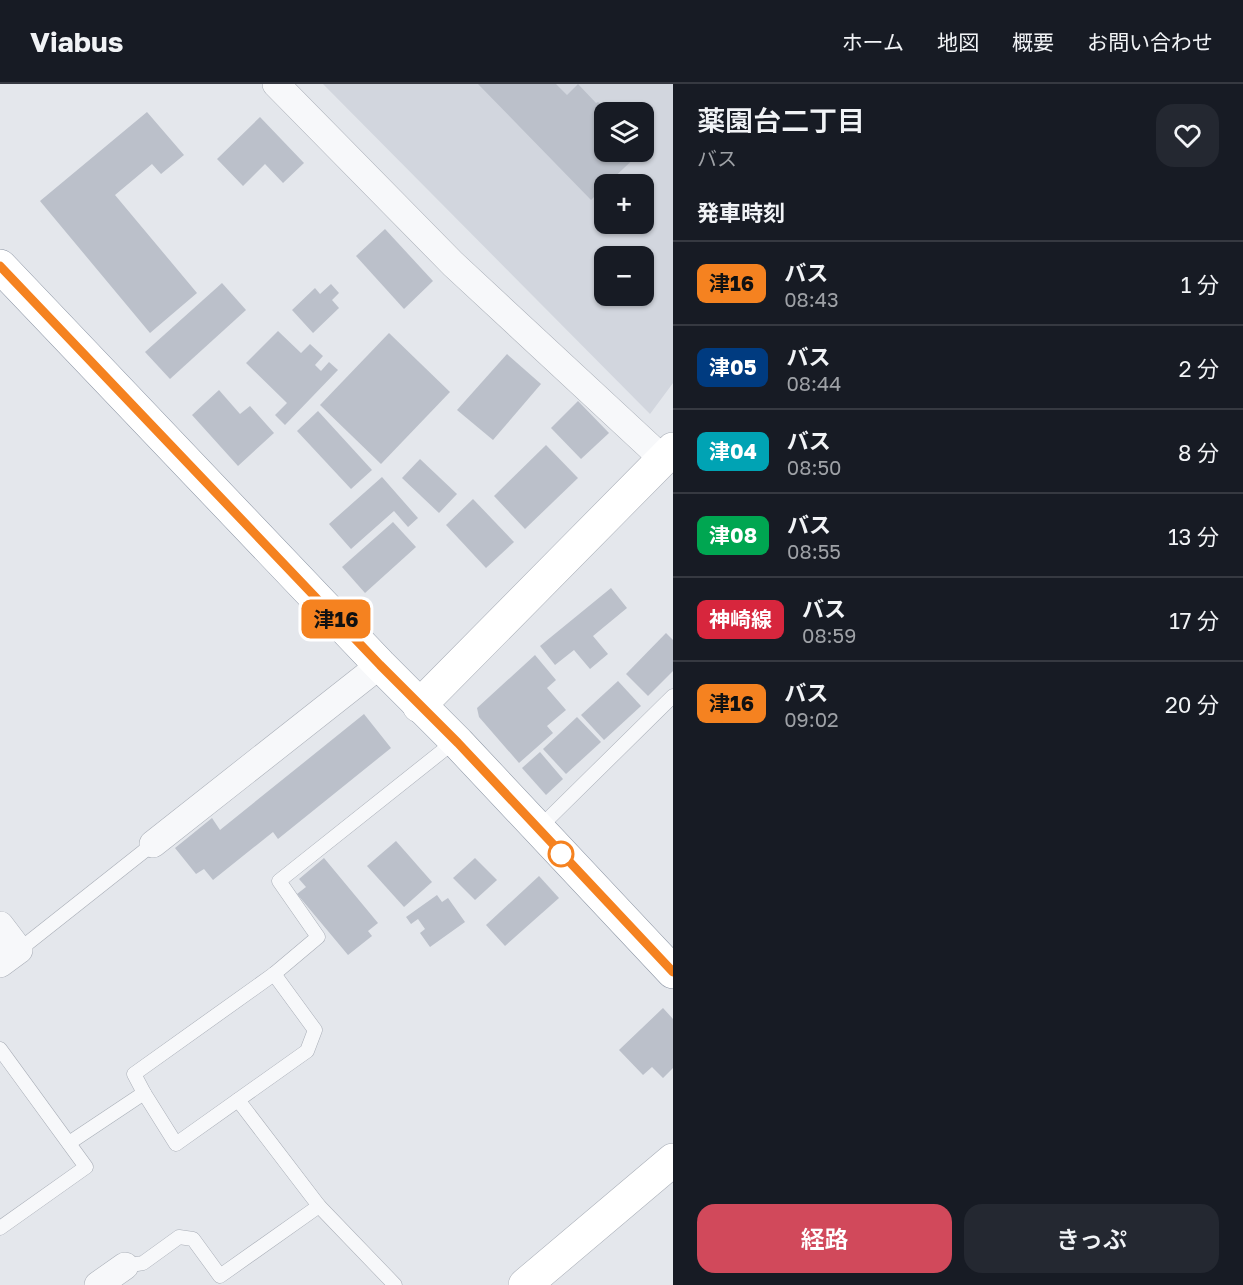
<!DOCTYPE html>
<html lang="ja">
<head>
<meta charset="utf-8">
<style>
  body { margin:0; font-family:"Golos Text","Noto Sans JP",sans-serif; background:#242831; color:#f1f3f6; height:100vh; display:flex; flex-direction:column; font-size:22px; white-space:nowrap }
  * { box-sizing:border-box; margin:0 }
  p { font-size:20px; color:#9ea1a6 }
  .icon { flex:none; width:33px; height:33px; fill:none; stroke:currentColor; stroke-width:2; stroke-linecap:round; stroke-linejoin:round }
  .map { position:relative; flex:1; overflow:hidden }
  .side { display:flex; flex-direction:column; background:#171b24; width:570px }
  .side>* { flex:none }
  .badge { padding:0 12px; border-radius:9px; font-size:21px; line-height:39px }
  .buttons { position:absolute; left:594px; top:18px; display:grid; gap:12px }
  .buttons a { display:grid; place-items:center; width:60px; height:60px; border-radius:12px; background:#171b24; box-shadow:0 2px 4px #0004; font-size:30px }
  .map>.badge { position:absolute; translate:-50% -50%; box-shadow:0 0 0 3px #fff }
  h2 { padding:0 24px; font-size:22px; line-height:54px }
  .round { display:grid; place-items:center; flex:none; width:63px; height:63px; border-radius:18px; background:#242831 }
  .overview { display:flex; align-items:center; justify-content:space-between; height:102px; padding:0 24px }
  h1 { font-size:28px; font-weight:600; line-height:45px }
  .action { display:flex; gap:12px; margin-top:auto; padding:12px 24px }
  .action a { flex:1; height:69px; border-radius:18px; background:#d1495b; color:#fff; font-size:24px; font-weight:600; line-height:69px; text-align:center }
  .action a+a { background:#242831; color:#f1f3f6 }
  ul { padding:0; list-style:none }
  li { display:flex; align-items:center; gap:18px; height:84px; padding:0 24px; border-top:2px solid #363941 }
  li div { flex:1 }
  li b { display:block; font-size:22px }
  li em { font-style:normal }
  li .badge { min-width:66px; font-weight:700; text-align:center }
  header { display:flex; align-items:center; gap:36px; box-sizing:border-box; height:84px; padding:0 30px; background:#171b24; border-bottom:2px solid #363941 }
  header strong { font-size:28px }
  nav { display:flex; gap:33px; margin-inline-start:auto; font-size:21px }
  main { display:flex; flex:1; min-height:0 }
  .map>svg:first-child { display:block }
  .built { fill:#d2d6de; fill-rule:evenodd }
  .building { fill:#bbc0ca }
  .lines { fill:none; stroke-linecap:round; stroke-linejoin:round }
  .lane-casing { stroke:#a9aeb7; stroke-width:15 }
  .street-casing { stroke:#a9aeb7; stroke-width:28 }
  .secondary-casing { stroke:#a9aeb7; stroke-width:34 }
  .highway-casing { stroke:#8b94a3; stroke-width:34 }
  .lane { stroke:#f7f8fa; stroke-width:14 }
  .street { stroke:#f7f8fa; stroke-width:27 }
  .secondary { stroke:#fff; stroke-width:33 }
  .highway { stroke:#fff; stroke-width:33 }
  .line-casing { stroke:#fff; stroke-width:14 }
  .line { stroke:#f58220; stroke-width:9 }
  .stop-dot { fill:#fff; stroke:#f58220; stroke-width:3 }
</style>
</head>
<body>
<header>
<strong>Viabus</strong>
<nav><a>ホーム</a><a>地図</a><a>概要</a><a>お問い合わせ</a></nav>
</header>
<main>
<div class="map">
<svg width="673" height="1201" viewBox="0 0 673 1201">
  <rect width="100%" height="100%" fill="#e4e7ec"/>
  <path class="built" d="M 323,0 L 673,0 L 673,299 L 650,330 ZM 604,28 L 644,28 L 644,68 L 604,68 ZM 604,100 L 644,100 L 644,140 L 604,140 ZM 604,172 L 644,172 L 644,212 L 604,212 Z"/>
  <g class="building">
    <path d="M 478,0 L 556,0 L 567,11 L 578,0 L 596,19 L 598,18 L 609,28 L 604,28 L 604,68 L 641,68 L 607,100 L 604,100 L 604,103 L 591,116 Z"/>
    <path d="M 147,28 L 184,71 L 161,90 L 152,80 L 115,111 L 197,209 L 150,249 L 40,117 Z"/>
    <path d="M 260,33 L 304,79 L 283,99 L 265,80 L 243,102 L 217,75 Z"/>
    <path d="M 644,45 L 653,56 L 644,65 Z"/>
    <path d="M 385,145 L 433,197 L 404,225 L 356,172 Z"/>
    <path d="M 222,199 L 246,226 L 170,295 L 145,268 Z"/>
    <path d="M 331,200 L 339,209 L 332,216 L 339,224 L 313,249 L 292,226 L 315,204 L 320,210 Z"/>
    <path d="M 278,247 L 301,269 L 310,260 L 323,272 L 315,281 L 321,287 L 329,278 L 338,286 L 285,341 L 275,331 L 287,319 L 246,279 Z"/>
    <path d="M 389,249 L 450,308 L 381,380 L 320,321 Z"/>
    <path d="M 507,270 L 541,300 L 493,356 L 457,326 Z"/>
    <path d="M 219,306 L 240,330 L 250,322 L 274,349 L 238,382 L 192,331 Z"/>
    <path d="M 578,317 L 609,349 L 581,375 L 551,344 Z"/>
    <path d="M 318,327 L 372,386 L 351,405 L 297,347 Z"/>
    <path d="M 546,361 L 578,394 L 525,445 L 494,412 Z"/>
    <path d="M 420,375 L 457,410 L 439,429 L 402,394 Z"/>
    <path d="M 382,393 L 418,434 L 408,443 L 394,427 L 351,465 L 329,440 Z"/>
    <path d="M 473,415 L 514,458 L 486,484 L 446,441 Z"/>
    <path d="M 393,438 L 416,463 L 365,509 L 342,483 Z"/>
    <path d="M 611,504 L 627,524 L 593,552 L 608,570 L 590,585 L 574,566 L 555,581 L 540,562 Z"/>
    <path d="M 666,549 L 673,556 L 673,587 L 648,612 L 626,590 Z"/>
    <path d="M 535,571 L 556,596 L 547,604 L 566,626 L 547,642 L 553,649 L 519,679 L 479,633 L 477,624 Z"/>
    <path d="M 618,597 L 641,622 L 604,656 L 581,631 Z"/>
    <path d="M 364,630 L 391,664 L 278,755 L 273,748 L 213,796 L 204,785 L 196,790 L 175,764 L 212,734 L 220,746 Z"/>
    <path d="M 577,633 L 601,658 L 566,690 L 543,665 Z"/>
    <path d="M 540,668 L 563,695 L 546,711 L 522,684 Z"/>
    <path d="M 396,757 L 432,798 L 404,823 L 367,782 Z"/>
    <path d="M 324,774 L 378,839 L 368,847 L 372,852 L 348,871 L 297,810 L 306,803 L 299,795 Z"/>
    <path d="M 475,774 L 497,796 L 475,816 L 453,794 Z"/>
    <path d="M 539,792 L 559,814 L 505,862 L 486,841 Z"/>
    <path d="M 437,811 L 442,818 L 448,814 L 465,838 L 430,863 L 420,849 L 425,845 L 418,835 L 411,840 L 406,833 Z"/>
    <path d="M 663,924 L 673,935 L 673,984 L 663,994 L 652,983 L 643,991 L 619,966 Z"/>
  </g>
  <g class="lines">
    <defs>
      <g id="lane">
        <path d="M 538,745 L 673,612"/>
        <path d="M 19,866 L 153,760"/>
        <path d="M 0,965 L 86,1083 L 0,1144"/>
        <path d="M 144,1009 L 176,1060 L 307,967 L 315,946 L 274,890"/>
        <path d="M 238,1016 L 319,1122 L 395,1201"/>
        <path d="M 69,1059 L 144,1009 L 134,990 L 274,890 L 318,853 L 279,797 L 455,657"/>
        <path d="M 125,1182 L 143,1179 L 179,1153 L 193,1155 L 220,1192 L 319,1122"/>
      </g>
      <g id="street">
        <path d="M 276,0 L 453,180 L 663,375"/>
        <path d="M 153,760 L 380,581"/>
        <path d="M 0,841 L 19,866 L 0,880"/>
        <path d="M 98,1201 L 125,1182"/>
      </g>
      <g id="secondary">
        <path d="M 419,622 L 673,365"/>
        <path d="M 525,1201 L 673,1076"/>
      </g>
      <path id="highway" d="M 0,182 L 380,581 L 458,659 L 673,888"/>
    </defs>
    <use href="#lane" class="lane-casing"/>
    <use href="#street" class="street-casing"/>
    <use href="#secondary" class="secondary-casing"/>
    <use href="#highway" class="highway-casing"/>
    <use href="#lane" class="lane"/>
    <use href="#street" class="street"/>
    <use href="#secondary" class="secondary"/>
    <use href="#highway" class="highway"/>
  </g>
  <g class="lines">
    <defs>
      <path id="line" d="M 0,182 L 380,581 L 458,659 L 673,888"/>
    </defs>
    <use href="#line" class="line-casing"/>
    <use href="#line" class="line"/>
  </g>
  <circle class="stop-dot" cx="561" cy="770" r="12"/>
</svg>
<div class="buttons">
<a><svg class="icon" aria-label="layers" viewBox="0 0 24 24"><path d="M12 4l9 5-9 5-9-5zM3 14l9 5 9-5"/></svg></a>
<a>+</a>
<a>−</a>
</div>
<b class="badge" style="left:336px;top:535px;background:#f58220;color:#111">津16</b>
</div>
<section class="side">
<div class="overview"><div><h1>薬園台二丁目</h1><p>バス</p></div><a class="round"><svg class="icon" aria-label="heart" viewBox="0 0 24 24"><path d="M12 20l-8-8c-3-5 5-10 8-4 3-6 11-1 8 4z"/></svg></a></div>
<h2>発車時刻</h2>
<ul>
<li><span class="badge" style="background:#f58220;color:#111">津16</span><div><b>バス</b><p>08:43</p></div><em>1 分</em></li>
<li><span class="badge" style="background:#003b80;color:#fff">津05</span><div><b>バス</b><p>08:44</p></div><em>2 分</em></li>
<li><span class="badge" style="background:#00a3b4;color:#fff">津04</span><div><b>バス</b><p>08:50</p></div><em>8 分</em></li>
<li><span class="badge" style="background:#00a651;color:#fff">津08</span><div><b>バス</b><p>08:55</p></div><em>13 分</em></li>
<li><span class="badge" style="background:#d7263d;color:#fff">神崎線</span><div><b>バス</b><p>08:59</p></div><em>17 分</em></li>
<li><span class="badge" style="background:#f58220;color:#111">津16</span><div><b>バス</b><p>09:02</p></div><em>20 分</em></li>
</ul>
<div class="action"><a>経路</a><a>きっぷ</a></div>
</section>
</main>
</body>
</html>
